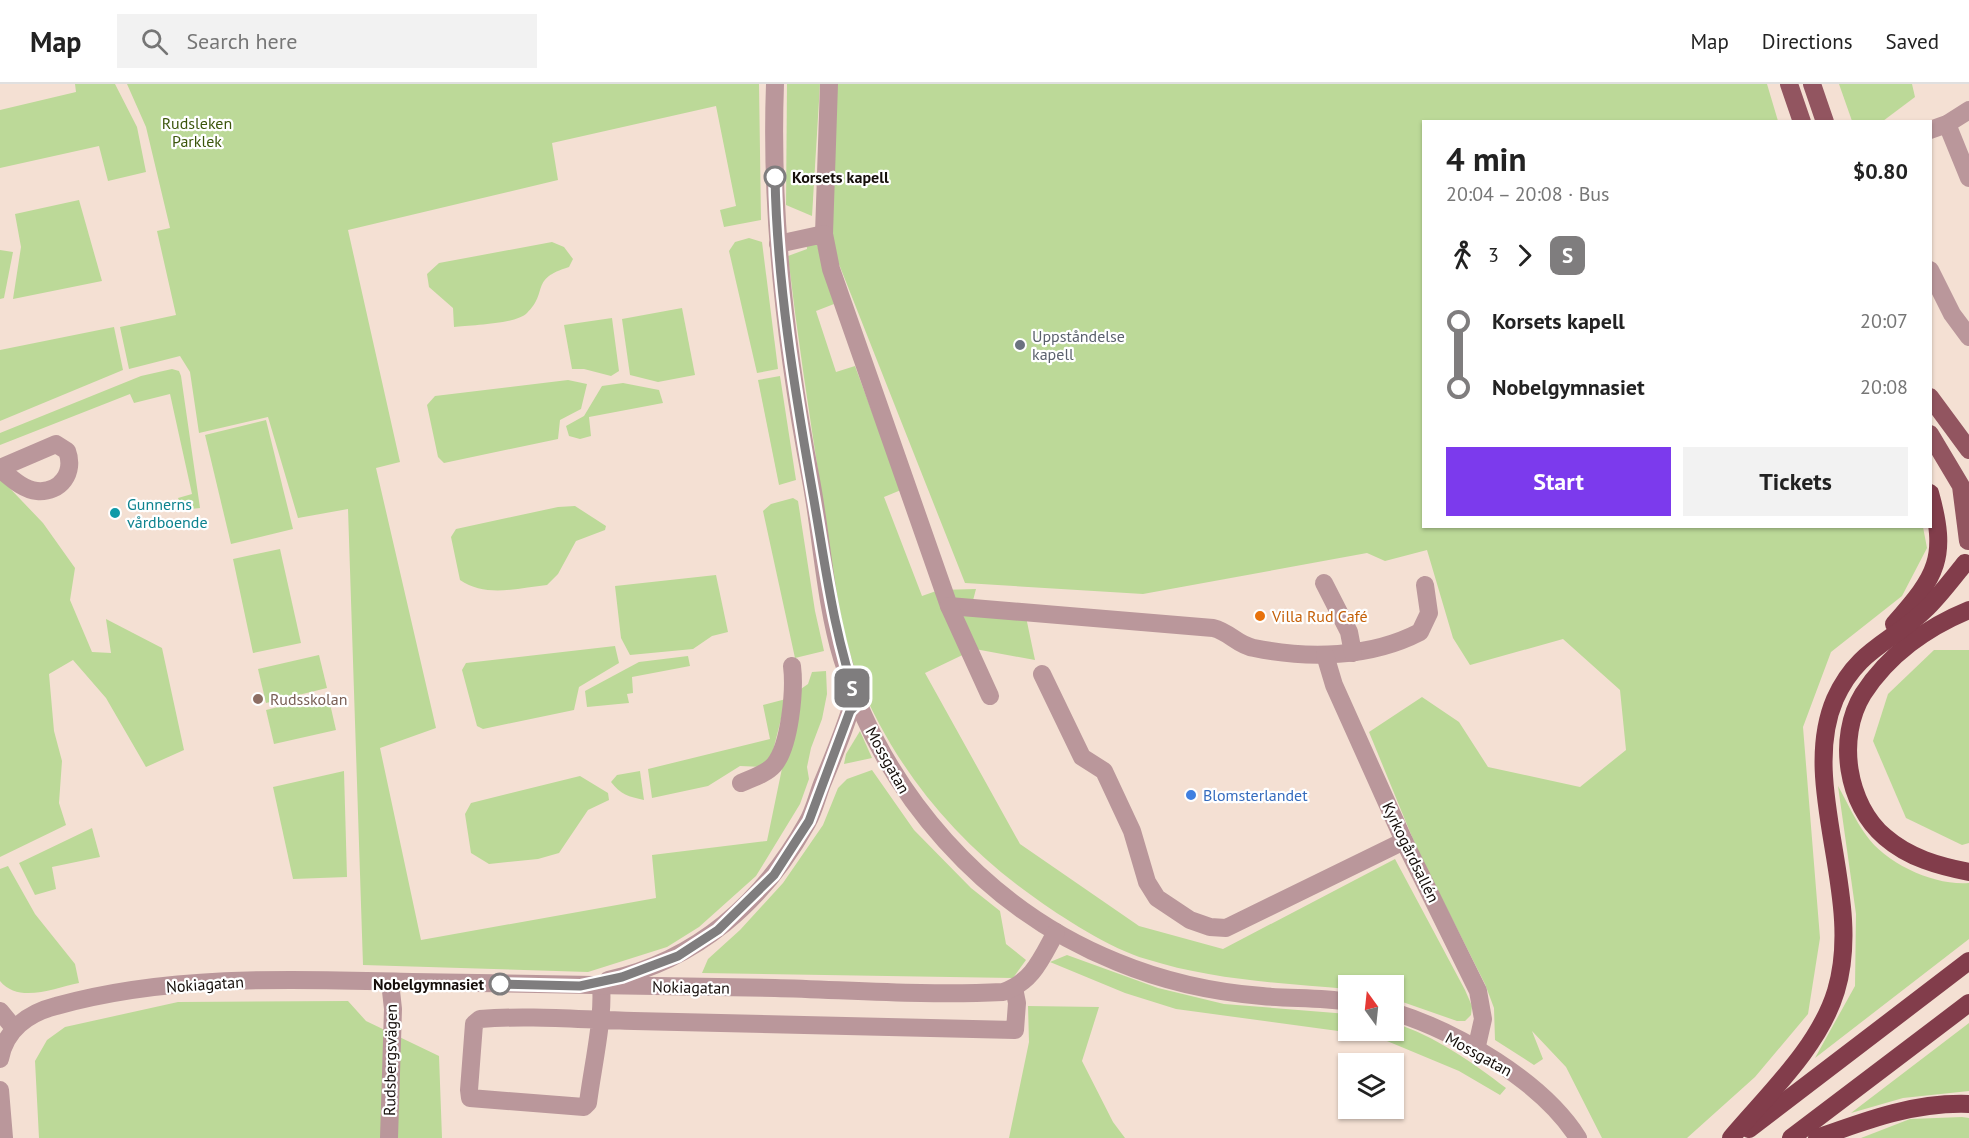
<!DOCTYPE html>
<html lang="en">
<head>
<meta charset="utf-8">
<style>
  body { margin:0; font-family:"PT Sans",sans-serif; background:#f2f2f2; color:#222; height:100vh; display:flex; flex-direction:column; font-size:22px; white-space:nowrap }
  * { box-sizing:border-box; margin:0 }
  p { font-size:20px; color:#767676 }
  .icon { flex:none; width:33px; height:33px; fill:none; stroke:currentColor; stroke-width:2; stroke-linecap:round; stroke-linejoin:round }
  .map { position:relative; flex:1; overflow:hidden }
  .panel { position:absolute; left:1422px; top:36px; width:510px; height:408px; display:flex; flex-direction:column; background:#fff; border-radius:0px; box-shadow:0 2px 4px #0004 }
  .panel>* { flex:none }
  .badge { padding:0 12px; border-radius:9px; font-size:21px; line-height:39px }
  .needle { width:39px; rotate:345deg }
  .fabs { position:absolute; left:1338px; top:891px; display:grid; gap:12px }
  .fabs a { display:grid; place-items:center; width:66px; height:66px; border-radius:0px; background:#fff; box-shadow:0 2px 4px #0004; font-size:30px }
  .map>.badge { position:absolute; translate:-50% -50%; box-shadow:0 0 0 3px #fff }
  .legs { display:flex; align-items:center; gap:9px; height:66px; padding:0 24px; font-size:20px }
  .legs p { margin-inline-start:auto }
  .summary { display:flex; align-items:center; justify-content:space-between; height:102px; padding:0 24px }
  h1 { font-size:33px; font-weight:800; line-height:45px }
  .action { display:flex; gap:12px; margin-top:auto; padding:12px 24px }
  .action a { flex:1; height:69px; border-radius:0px; background:#7c3aed; color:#fff; font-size:24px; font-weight:800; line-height:69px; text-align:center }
  .action a+a { background:#f2f2f2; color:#222 }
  ul { padding:0 24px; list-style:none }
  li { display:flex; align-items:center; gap:21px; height:66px; font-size:22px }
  li i { display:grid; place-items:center; width:9px; height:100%; margin:0 8px; background:currentColor }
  li i::after { content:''; width:15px; height:15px; margin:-8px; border:4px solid; border-radius:50%; background:#fff }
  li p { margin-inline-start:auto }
  li:first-child i { background:linear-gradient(#0000 50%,currentColor 0) }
  li:last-child i { background:linear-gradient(currentColor 50%,#0000 0) }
  header { display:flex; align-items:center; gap:36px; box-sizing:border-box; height:84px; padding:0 30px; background:#fff; border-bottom:2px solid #e0e0e0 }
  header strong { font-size:28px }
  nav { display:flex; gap:33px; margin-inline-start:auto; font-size:21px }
  .search { width:420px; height:54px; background:#f2f2f2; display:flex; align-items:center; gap:15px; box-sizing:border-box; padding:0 21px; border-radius:0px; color:#767676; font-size:22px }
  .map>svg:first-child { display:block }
  .green { fill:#bcd998 }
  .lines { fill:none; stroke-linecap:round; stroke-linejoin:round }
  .minor { stroke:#ba979b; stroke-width:18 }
  .major { stroke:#925560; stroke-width:18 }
  .highway { stroke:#823d4b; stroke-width:18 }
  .line-1-casing { stroke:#fff; stroke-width:14 }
  .line-1 { stroke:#7f7d7e; stroke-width:9 }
  .stop-1-dot { fill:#fff; stroke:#7f7d7e; stroke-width:3 }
  .worship-dot { fill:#6b7280; stroke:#fff; stroke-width:2 }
  .culture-dot { fill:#0f9aa8; stroke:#fff; stroke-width:2 }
  .food-dot { fill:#e8710a; stroke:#fff; stroke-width:2 }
  .education-dot { fill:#8d6e63; stroke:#fff; stroke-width:2 }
  .shop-dot { fill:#3f7fe0; stroke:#fff; stroke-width:2 }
  .labels { text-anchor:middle; stroke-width:4.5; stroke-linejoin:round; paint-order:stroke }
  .park-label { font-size:16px; fill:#3c560c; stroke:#fff }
  .stop-label { font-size:16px; font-weight:bold; fill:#150e0a; stroke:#fff; text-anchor:start }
  .worship-label { font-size:16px; fill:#5b616d; stroke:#fff; text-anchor:start }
  .culture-label { font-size:16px; fill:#0d838f; stroke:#fff; text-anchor:start }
  .food-label { font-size:16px; fill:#c56008; stroke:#fff; text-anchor:start }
  .education-label { font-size:16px; fill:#785e54; stroke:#fff; text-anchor:start }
  .street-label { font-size:16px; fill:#150e0a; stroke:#fff }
  .shop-label { font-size:16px; fill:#366cbe; stroke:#fff; text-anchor:start }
</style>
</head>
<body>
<header>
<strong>Map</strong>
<div class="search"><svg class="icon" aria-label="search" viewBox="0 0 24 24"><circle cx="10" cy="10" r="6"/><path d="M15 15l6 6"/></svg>Search here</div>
<nav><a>Map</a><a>Directions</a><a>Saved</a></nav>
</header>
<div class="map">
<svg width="1969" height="1054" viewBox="0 0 1969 1054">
  <rect width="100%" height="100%" fill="#f4e0d3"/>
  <g class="green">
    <path d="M 75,0 L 115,0 L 137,43 L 146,88 L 108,97 L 99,62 L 0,84 L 0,26 L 76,8 Z"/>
    <path d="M 127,0 L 759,0 L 761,136 L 724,143 L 720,126 L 736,122 L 716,22 L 552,59 L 558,96 L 348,146 L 400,378 L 376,384 L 436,644 L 380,664 L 421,856 L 656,814 L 652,771 L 767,757 L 798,607 L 808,600 L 812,588 L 826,587 L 827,610 L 822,635 L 811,664 L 807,683 L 809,695 L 800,720 L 756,792 L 699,843 L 667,863 L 588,888 L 363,881 L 348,425 L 298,434 L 268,333 L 199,349 L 190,288 L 180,272 L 129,285 L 120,243 L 176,231 L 157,147 L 170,144 L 146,43 Z"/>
    <path d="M 787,0 L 820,0 L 812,132 L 786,121 Z"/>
    <path d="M 837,0 L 1767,0 L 1778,37 L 1424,38 L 1424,442 L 1923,443 L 1927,464 L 1902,512 L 1831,568 L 1803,643 L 1820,854 L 1808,930 L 1755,993 L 1687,1054 L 1602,1054 L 1566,983 L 1532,947 L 1543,975 L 1534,981 L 1495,956 L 1494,924 L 1485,900 L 1417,765 L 1369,648 L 1422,613 L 1459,638 L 1488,683 L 1580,703 L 1626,666 L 1620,606 L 1563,555 L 1470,581 L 1453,554 L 1427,466 L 1385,477 L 1367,469 L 1143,510 L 965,499 L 833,165 L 829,137 Z"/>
    <path d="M 1839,0 L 1912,0 L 1915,13 L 1883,37 L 1852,37 Z"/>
    <path d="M 79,116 L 102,197 L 13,215 L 21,163 L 15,130 Z"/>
    <path d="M 749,154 L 762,158 L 778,285 L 757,289 L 729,167 L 735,158 Z"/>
    <path d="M 806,155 L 816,157 L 834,220 L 816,227 L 836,288 L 855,282 L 901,406 L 884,413 L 922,512 L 939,506 L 976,505 L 970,528 L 1026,533 L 1035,576 L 975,565 L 925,589 L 1020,760 L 1139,842 L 1223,865 L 1395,775 L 1465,906 L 1472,922 L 1471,931 L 1465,937 L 1457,937 L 1394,915 L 1394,902 L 1348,902 L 1348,905 C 1280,899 1212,896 1146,875 C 1111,865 1061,833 1031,811 C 955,757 895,684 859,597 C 835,537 831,469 821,406 C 809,328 797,250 788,172 L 807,165 Z"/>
    <path d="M 552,158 L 564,163 L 573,175 L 569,183 C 529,195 549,208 527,229 C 517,240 470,241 454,243 L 453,224 L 429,203 L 427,190 L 439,179 Z"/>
    <path d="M 0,166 L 13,168 L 4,214 L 0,215 Z"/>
    <path d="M 682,224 L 695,291 L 658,298 L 630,291 L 622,235 Z"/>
    <path d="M 612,234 L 619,287 L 611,292 L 584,285 L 572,285 L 564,241 Z"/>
    <path d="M 114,243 L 123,286 L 0,337 L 0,266 Z"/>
    <path d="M 172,285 L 179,287 L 181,292 L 200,424 L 182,426 L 178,414 L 192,410 L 170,310 L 134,319 L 130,310 L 0,361 L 0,349 L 141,292 Z"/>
    <path d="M 780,292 L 796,396 L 779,401 L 758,296 Z"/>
    <path d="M 568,296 L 587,300 L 581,325 L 560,336 L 558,355 L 444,379 L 438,373 L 427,321 L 435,312 Z"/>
    <path d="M 623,299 L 659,306 L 663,319 L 589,333 L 591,352 L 580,355 L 569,352 L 566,342 L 584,332 L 602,302 Z"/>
    <path d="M 266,336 L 293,445 L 231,460 L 205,351 Z"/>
    <path d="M 0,394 L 43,439 L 75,484 L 70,516 L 92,568 L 111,569 L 106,535 L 162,564 L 184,666 L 146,683 L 106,614 L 73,576 L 49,590 L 54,647 L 62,677 L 59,719 L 66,741 L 0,773 Z"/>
    <path d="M 793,414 L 798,417 L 815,527 L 824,567 L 795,574 L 763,427 L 771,420 Z"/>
    <path d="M 575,422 L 606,442 L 605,446 L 576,457 L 558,490 L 547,501 C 518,504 486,514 460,496 L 451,453 L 456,445 L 558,423 Z"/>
    <path d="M 280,465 L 301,559 L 253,569 L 233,475 Z"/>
    <path d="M 716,491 L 728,548 L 712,552 L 693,565 L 630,571 L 621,554 L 615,502 Z"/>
    <path d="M 615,562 L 619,579 L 579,603 L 574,626 L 483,645 L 477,642 L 462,586 L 466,579 Z"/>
    <path d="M 1934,566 L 1969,566 L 1969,759 L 1962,761 L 1906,734 L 1873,657 L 1888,610 Z"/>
    <path d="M 319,571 L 327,604 L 266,619 L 258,585 Z"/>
    <path d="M 688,572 L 690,582 L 632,593 L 633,609 L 627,610 L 629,619 L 587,623 L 585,607 L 639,578 Z"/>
    <path d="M 328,611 L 336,646 L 274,660 L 266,626 Z"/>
    <path d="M 786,615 L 771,675 L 763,683 L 740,682 L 708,702 L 652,714 L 648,685 L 770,655 L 763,621 Z"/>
    <path d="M 860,647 L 872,674 L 844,680 L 846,670 Z"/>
    <path d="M 872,686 L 914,746 L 971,804 L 1000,827 L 1006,860 L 1026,876 L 1013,894 L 702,889 L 708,875 L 740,846 L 783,799 L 823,741 L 838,704 L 847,695 Z"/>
    <path d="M 344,687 L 347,793 L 293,795 L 273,703 Z"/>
    <path d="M 640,687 L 644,716 C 629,713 620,710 611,698 L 617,691 Z"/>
    <path d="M 580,692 L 608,709 L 609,716 L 588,726 L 559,769 L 538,775 L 489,780 L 471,769 L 465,730 L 471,719 Z"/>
    <path d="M 1838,702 C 1847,718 1855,736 1866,751 C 1886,780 1935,802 1969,799 L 1969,855 L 1815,974 L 1855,902 L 1856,830 Z"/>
    <path d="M 92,744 L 100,773 L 52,783 L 56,805 L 35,811 L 19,779 Z"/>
    <path d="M 8,782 L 35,830 L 75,880 L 79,899 C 54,904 19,920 0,897 L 0,785 Z"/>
    <path d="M 1067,871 L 1158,904 L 1224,920 L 1348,930 L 1348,946 L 1394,946 L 1394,939 C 1435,952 1472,978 1506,1004 L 1500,1011 L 1459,987 L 1375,952 L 1176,925 L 1125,909 L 1050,878 Z"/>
    <path d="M 348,917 L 366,937 L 439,972 L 442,1054 L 39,1054 L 35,977 L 47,956 L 65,943 L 178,918 Z"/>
    <path d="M 1028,922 L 1099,923 L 1082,977 L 1113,1038 L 1125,1054 L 1009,1054 L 1029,958 Z"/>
    <path d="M 1969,939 L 1969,1007 L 1903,1014 L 1851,1029 Z"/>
    <path d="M 1962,1033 L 1969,1034 L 1969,1054 L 1861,1054 L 1910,1035 Z"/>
  </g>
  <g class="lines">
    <g class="minor">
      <path d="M 775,0 C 770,133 786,266 811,396 C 822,455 825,517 842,574 C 883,709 985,825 1117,878 C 1163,897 1212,908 1262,912 C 1291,915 1320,913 1348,918"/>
      <path d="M 1947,40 L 1969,94"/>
      <path d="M 1930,46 L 1947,40 L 1969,26"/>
      <path d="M 824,150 L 829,0"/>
      <path d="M 778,160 L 824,150 L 831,185 L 949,522 L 1213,544 C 1230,548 1237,561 1254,564 C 1308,575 1370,574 1420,548 L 1429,529 L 1425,501"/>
      <path d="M 1930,186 L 1952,230 L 1969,253"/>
      <path d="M 0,384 L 56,360 L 67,367 C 75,388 61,409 37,407 C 23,406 10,393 0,385"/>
      <path d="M 1324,499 L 1349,548 L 1353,569"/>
      <path d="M 949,522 L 990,612"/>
      <path d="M 1325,571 L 1334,601 L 1404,757 L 1478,907 L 1483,935 L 1476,966"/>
      <path d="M 1042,590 L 1082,673 L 1104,687 L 1132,747 L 1147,798 L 1157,814 L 1190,836 L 1210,843 L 1226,844 L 1404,757"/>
      <path d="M 741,699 C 752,694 766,690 774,681 C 790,662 795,606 792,582"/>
      <path d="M 608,896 C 697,876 763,818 807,739 C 814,727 817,713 822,700 C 832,676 842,652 850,627 L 858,619"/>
      <path d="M 601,902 C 604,934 592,986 588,1019 L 584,1023 L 470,1014 L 469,1006 L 474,940 L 480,935 C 531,931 583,936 634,937 L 1015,946 L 1017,919 L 1014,904"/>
      <path d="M 0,927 L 14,944"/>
      <path d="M 1394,928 C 1457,948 1542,997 1578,1054"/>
      <path d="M 0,975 C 5,946 28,929 56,922 C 170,890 295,895 412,898 C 533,901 654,901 775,904 C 850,906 927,912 1003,908 C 1033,898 1042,873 1056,848"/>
      <path d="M 0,1006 L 4,1054"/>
      <path d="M 389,1054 L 393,925 L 390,898"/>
    </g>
    <g class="major">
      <path d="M 1789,0 L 1802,38"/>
      <path d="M 1812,0 L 1825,38"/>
      <path d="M 1930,313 L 1969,366"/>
      <path d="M 1930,350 L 1961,402 L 1968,457"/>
    </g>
    <g class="highway">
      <path d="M 1969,526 C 1927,543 1888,571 1863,610 C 1836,654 1847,721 1885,753 C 1909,774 1939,782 1969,788"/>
      <path d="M 1894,540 C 1937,492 1948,473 1930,409"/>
      <path d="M 1749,1045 L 1969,877"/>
      <path d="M 1731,1054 C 1768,1010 1819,963 1836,907 C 1865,812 1798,701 1835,615 C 1858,564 1892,559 1927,524 C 1941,510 1953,494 1965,479"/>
      <path d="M 1791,1054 L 1969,919"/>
      <path d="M 1817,1054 C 1867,1036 1915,1018 1969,1020"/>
    </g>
  </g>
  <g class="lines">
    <defs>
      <path id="line-1" d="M 500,900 L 580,902 L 622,893 L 678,872 L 718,846 L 774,791 L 809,737 L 850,627 L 858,619 C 833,549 825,478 812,405 C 794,302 777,198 775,93"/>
    </defs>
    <use href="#line-1" class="line-1-casing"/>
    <use href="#line-1" class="line-1"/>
  </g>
  <g class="stop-1-dot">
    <circle cx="775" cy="93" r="10"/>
    <circle cx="500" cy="900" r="10"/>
  </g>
  <circle class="worship-dot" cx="1020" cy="261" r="6"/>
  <circle class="culture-dot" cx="115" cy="429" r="6"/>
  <circle class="food-dot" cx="1260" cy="532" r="6"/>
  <circle class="education-dot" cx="258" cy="615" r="6"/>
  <circle class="shop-dot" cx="1191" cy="711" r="6"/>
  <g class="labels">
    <g class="park-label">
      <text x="197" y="45">Rudsleken<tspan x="197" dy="18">Parklek</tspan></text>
    </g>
    <g class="stop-label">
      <text x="792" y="99">Korsets kapell</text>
      <text x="484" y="906" text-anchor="end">Nobelgymnasiet</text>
    </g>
    <g class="worship-label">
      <text x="1032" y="258">Uppståndelse<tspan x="1032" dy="18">kapell</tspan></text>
    </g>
    <g class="culture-label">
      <text x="127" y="426">Gunnerns<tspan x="127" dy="18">vårdboende</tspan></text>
    </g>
    <g class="food-label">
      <text x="1272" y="538">Villa Rud Café</text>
    </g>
    <g class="education-label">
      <text x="270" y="621">Rudsskolan</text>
    </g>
    <g class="street-label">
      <text transform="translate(888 676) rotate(61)" y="6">Mossgatan</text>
      <text transform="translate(1411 768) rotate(64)" y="6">Kyrkogårdsallén</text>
      <text transform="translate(205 900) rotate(-4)" y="6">Nokiagatan</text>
      <text transform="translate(691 903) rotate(1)" y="6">Nokiagatan</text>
      <text transform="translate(1479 970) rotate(29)" y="6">Mossgatan</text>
      <text transform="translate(390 976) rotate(-89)" y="6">Rudsbergsvägen</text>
    </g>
    <g class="shop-label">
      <text x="1203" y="717">Blomsterlandet</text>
    </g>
  </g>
</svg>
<div class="fabs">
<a><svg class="needle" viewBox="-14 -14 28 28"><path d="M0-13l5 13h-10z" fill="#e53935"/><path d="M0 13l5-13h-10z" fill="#767676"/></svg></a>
<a><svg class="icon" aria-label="layers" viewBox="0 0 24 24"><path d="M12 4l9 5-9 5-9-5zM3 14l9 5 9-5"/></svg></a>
</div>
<b class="badge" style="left:852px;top:604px;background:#7f7d7e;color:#fff">S</b>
<section class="panel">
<div class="summary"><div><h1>4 min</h1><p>20:04 – 20:08 · Bus</p></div><b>$0.80</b></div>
<div class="legs"><svg class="icon" aria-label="walk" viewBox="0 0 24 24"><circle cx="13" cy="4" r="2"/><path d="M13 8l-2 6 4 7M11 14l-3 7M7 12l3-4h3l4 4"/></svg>3<svg class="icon" aria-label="forward" viewBox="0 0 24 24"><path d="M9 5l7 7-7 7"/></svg><b class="badge" style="background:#7f7d7e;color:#fff">S</b></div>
<ul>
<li><i style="color:#7f7d7e"></i><b>Korsets kapell</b><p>20:07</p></li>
<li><i style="color:#7f7d7e"></i><b>Nobelgymnasiet</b><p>20:08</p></li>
</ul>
<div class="action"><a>Start</a><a>Tickets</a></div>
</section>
</div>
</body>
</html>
